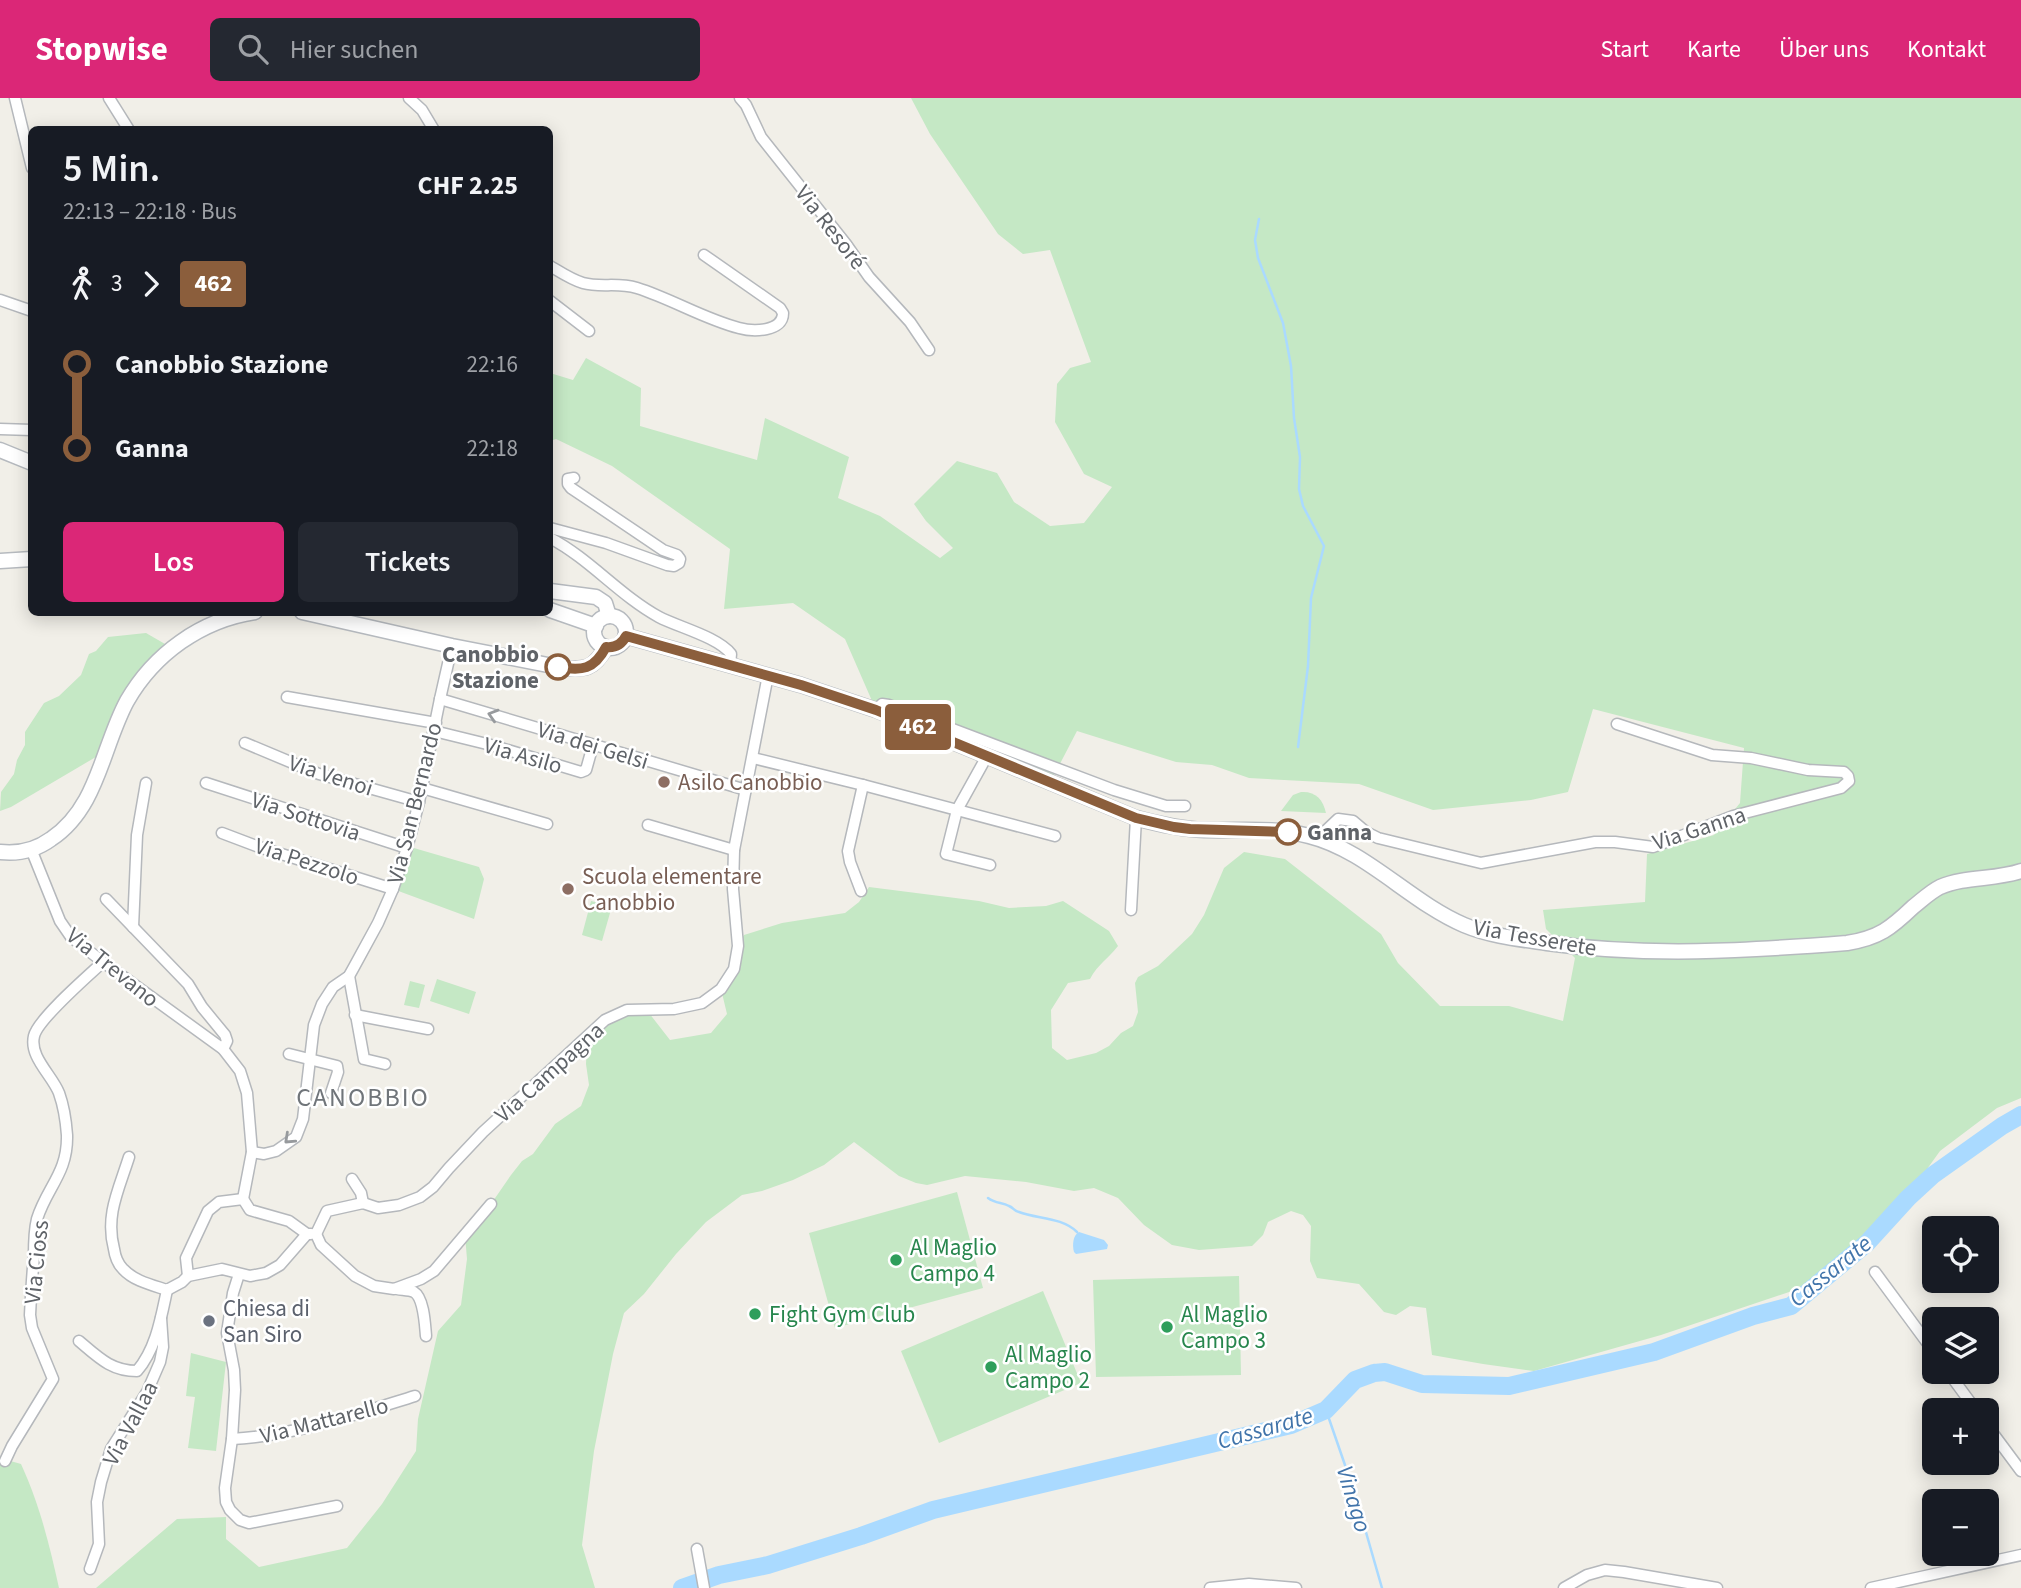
<!DOCTYPE html>
<html lang="de">
<head>
<meta charset="utf-8">
<style>
  body { margin:0; font-family:"Source Sans 3",sans-serif; background:#242831; color:#f1f3f6; height:100vh; display:flex; flex-direction:column; font-size:26px; white-space:nowrap }
  * { box-sizing:border-box; margin:0 }
  p { font-size:23px; color:#9ea1a6 }
  .icon { flex:none; width:38px; height:38px; fill:none; stroke:currentColor; stroke-width:2; stroke-linecap:round; stroke-linejoin:round }
  .map { position:relative; flex:1; overflow:hidden }
  .details { position:absolute; left:28px; top:28px; width:525px; height:490px; display:flex; flex-direction:column; background:#171b24; border-radius:10px; box-shadow:0 4px 18px #0003 }
  .details>* { flex:none }
  .badge { padding:0 14px; border-radius:5px; font-size:24px; line-height:46px }
  .tools { position:absolute; left:1922px; top:1118px; display:grid; gap:14px }
  .tools a { display:grid; place-items:center; width:77px; height:77px; border-radius:10px; background:#171b24; box-shadow:0 4px 18px #0003; font-size:35px }
  .map>.badge { position:absolute; translate:-50% -50%; box-shadow:0 0 0 4px #fff }
  .legs { display:flex; align-items:center; gap:10px; height:77px; padding:0 35px; font-size:23px }
  .legs p { margin-inline-start:auto }
  .summary { display:flex; align-items:center; justify-content:space-between; height:119px; padding:0 35px }
  h1 { font-size:38px; font-weight:600; line-height:52px }
  .button { display:flex; gap:14px; margin-top:auto; padding:14px 35px }
  .button a { flex:1; height:80px; border-radius:10px; background:#db2777; color:#fff; font-size:28px; font-weight:600; line-height:80px; text-align:center }
  .button a+a { background:#242831; color:#f1f3f6 }
  ul { padding:0 35px; list-style:none }
  li { display:flex; align-items:center; gap:24px; height:84px; font-size:26px }
  li i { display:grid; place-items:center; width:10px; height:100%; margin:0 9px; background:currentColor }
  li i::after { content:''; width:18px; height:18px; margin:-9px; border:5px solid; border-radius:50%; background:#171b24 }
  li p { margin-inline-start:auto }
  li:first-child i { background:linear-gradient(#0000 50%,currentColor 0) }
  li:last-child i { background:linear-gradient(currentColor 50%,#0000 0) }
  header { display:flex; align-items:center; gap:42px; box-sizing:border-box; height:98px; padding:0 35px; background:#db2777; color:#fff }
  header strong { font-size:33px }
  nav { display:flex; gap:38px; margin-inline-start:auto; font-size:24px }
  .search { width:490px; height:63px; background:#242831; display:flex; align-items:center; gap:18px; box-sizing:border-box; padding:0 24px; border-radius:10px; color:#9ea1a6; font-size:26px }
  .map>svg:first-child { display:block }
  .green { fill:#c5e8c5 }
  .water { fill:#aadaff }
  .lines { fill:none; stroke-linecap:round; stroke-linejoin:round }
  .stream { stroke:#aadaff; stroke-width:2.5 }
  .river { stroke:#aadaff; stroke-width:18 }
  .street-casing { stroke:#b5b8bc; stroke-width:13 }
  .secondary-casing { stroke:#b6babf; stroke-width:17 }
  .street { stroke:#fff; stroke-width:10 }
  .secondary { stroke:#fff; stroke-width:14 }
  .oneway { stroke:#979a9d }
  .line-1-casing { stroke:#fff; stroke-width:16 }
  .line-1 { stroke:#8b5e3c; stroke-width:10 }
  .stop-1-dot { fill:#fff; stroke:#8b5e3c; stroke-width:3.5 }
  .education-dot { fill:#8d6e63; stroke:#fff; stroke-width:2.5 }
  .leisure-dot { fill:#2e9e5b; stroke:#fff; stroke-width:2.5 }
  .worship-dot { fill:#6b7280; stroke:#fff; stroke-width:2.5 }
  .labels { text-anchor:middle; stroke-width:5; stroke-linejoin:round; paint-order:stroke }
  .street-label { font-size:23px; fill:#5f6368; stroke:#fff }
  .stop-label { font-size:23px; font-weight:bold; fill:#5f6368; stroke:#fff; text-anchor:end }
  .education-label { font-size:23px; fill:#785e54; stroke:#fff; text-anchor:start }
  .leisure-label { font-size:23px; fill:#27864d; stroke:#fff; text-anchor:start }
  .worship-label { font-size:23px; fill:#5b616d; stroke:#fff; text-anchor:start }
  .water-label { font-size:24px; font-style:italic; fill:#4174aa; stroke:#fff }
  .quarter-label { font-size:26px; letter-spacing:2px; fill:#70757a; stroke:#fff }
</style>
</head>
<body>
<header>
<strong>Stopwise</strong>
<div class="search"><svg class="icon" aria-label="search" viewBox="0 0 24 24"><circle cx="10" cy="10" r="6"/><path d="M15 15l6 6"/></svg>Hier suchen</div>
<nav><a>Start</a><a>Karte</a><a>Über uns</a><a>Kontakt</a></nav>
</header>
<div class="map">
<svg width="2021" height="1490" viewBox="0 0 2021 1490">
  <rect width="100%" height="100%" fill="#f1efe8"/>
  <g class="green">
    <path d="M 911,0 L 2021,0 L 2021,1000 L 1997,1010 L 1940,1053 L 1917,1085 L 1848,1157 L 1801,1190 L 1661,1237 L 1534,1273 L 1483,1266 L 1432,1257 L 1426,1210 L 1410,1208 L 1396,1217 L 1384,1214 L 1359,1186 L 1317,1180 L 1310,1163 L 1311,1128 L 1303,1117 L 1291,1113 L 1268,1124 L 1263,1137 L 1252,1148 L 1199,1152 L 1172,1147 L 1144,1127 L 1118,1100 L 1094,1090 L 1074,1093 L 1026,1084 L 965,1078 L 927,1087 L 916,1085 L 899,1078 L 854,1044 L 824,1067 L 793,1082 L 762,1093 L 742,1097 L 706,1124 L 676,1156 L 644,1196 L 624,1215 L 613,1256 L 594,1353 L 582,1447 L 595,1490 L 96,1490 L 177,1421 L 226,1419 L 226,1441 L 259,1469 L 347,1450 L 382,1406 L 416,1353 L 418,1321 L 438,1233 L 461,1207 L 467,1161 L 465,1137 L 491,1106 L 511,1077 L 522,1063 L 533,1056 L 555,1026 L 581,1008 L 589,987 L 586,966 L 587,943 L 620,918 L 649,915 L 670,942 L 711,935 L 727,916 L 721,891 L 738,848 L 744,837 L 782,825 L 845,815 L 859,804 L 869,789 L 979,803 L 1009,810 L 1046,808 L 1063,803 L 1109,833 L 1118,848 C 1108,861 1098,866 1090,881 L 1068,885 L 1051,912 L 1052,950 L 1067,962 L 1096,955 L 1109,948 L 1121,935 L 1133,928 L 1138,914 L 1135,885 L 1138,879 L 1158,868 L 1192,836 L 1204,817 L 1224,770 L 1244,754 L 1285,761 L 1381,836 L 1398,865 L 1440,908 L 1509,908 L 1563,923 L 1575,860 L 1546,831 L 1543,812 L 1645,804 L 1647,756 L 1714,737 L 1740,705 L 1744,650 L 1593,611 L 1568,694 L 1531,702 L 1433,712 L 1359,686 L 1249,680 L 1212,667 L 1176,664 L 1077,633 L 1050,685 L 876,612 L 845,541 L 793,505 L 724,511 L 730,451 L 612,368 L 556,341 L 550,343 L 550,275 L 573,282 L 586,260 L 641,290 L 640,328 L 757,362 L 765,320 L 849,359 L 838,400 L 880,418 L 940,460 L 953,450 L 926,423 L 914,406 L 957,363 L 997,375 L 1014,404 L 1050,428 L 1084,425 L 1112,389 L 1084,376 L 1055,324 L 1057,286 L 1070,270 L 1091,264 L 1050,152 L 1023,156 L 998,136 L 930,36 Z"/>
    <path d="M 146,535 L 172,550 L 156,564 L 106,653 L 11,709 L 0,713 L 1,694 L 14,676 L 17,662 L 25,647 L 25,634 L 44,605 L 59,598 L 81,577 L 89,556 L 96,553 L 108,539 Z"/>
    <path d="M 1301,694 C 1315,693 1323,701 1326,715 L 1281,713 L 1293,697 Z"/>
    <path d="M 407,748 L 479,769 L 484,781 L 474,821 L 393,791 Z"/>
    <path d="M 591,803 L 612,808 L 602,843 L 582,837 Z"/>
    <path d="M 437,881 L 476,894 L 469,916 L 430,903 Z"/>
    <path d="M 410,883 L 425,887 L 419,910 L 404,907 Z"/>
    <path d="M 957,1094 L 983,1190 L 835,1230 L 809,1135 Z"/>
    <path d="M 1239,1178 L 1241,1277 L 1096,1279 L 1093,1182 Z"/>
    <path d="M 1043,1193 L 1081,1285 L 939,1345 L 901,1253 Z"/>
    <path d="M 191,1255 L 226,1264 L 216,1353 L 188,1350 L 195,1299 L 186,1298 Z"/>
    <path d="M 0,1360 L 21,1366 C 40,1408 49,1445 59,1490 L 0,1490 Z"/>
  </g>
  <path class="water" d="M 1079,1134 L 1104,1142 L 1108,1147 L 1107,1151 L 1076,1156 L 1074,1154 C 1072,1147 1073,1137 1079,1134 Z"/>
  <g class="lines">
    <g class="stream">
      <path d="M 1259,121 L 1255,142 L 1258,160 L 1283,225 L 1291,268 L 1294,320 L 1300,359 L 1299,391 L 1303,408 L 1324,448 L 1311,500 L 1308,568 L 1298,649"/>
      <path d="M 988,1100 C 996,1106 1002,1104 1009,1108 C 1014,1110 1014,1113 1019,1114 C 1037,1121 1062,1119 1077,1134"/>
      <path d="M 1374,1275 L 1374,1267"/>
      <path d="M 1326,1312 L 1355,1396 L 1382,1490"/>
    </g>
    <path class="river" d="M 682,1490 L 719,1477 L 768,1467 L 861,1438 L 933,1412 L 1291,1327 L 1326,1312 L 1355,1282 L 1374,1275 L 1385,1274 L 1422,1286 L 1509,1288 L 1654,1254 L 1753,1218 L 1791,1208 L 1867,1145 L 1908,1100 L 1933,1077 L 2002,1028 L 2021,1017"/>
    <defs>
      <g id="street">
        <path d="M 15,0 L 32,70"/>
        <path d="M 109,0 L 129,32"/>
        <path d="M 409,0 L 422,12 L 434,32"/>
        <path d="M 740,0 L 746,7 L 761,39 L 846,146 L 869,179 L 910,224 L 929,252"/>
        <path d="M 550,168 C 560,174 572,182 583,185 C 601,190 617,184 637,190 C 672,201 704,221 739,230 C 753,234 783,234 783,215 L 780,210 L 704,157"/>
        <path d="M 0,202 L 32,213"/>
        <path d="M 550,203 L 589,233"/>
        <path d="M 0,331 L 32,332"/>
        <path d="M 550,430 L 606,445 L 667,467 L 674,468 L 679,465 L 680,461 L 677,457 L 663,452 L 571,390 L 568,386 L 568,381 L 574,380"/>
        <path d="M 550,440 C 590,461 619,497 659,519 C 678,529 718,539 731,556 L 730,567"/>
        <path d="M 287,599 L 436,625"/>
        <path d="M 440,601 L 746,692"/>
        <path d="M 876,612 L 882,606 L 889,607 L 1114,692 L 1166,708 L 1185,708"/>
        <path d="M 434,633 L 491,647 L 581,674 L 586,672 L 593,647"/>
        <path d="M 245,645 L 319,676 L 419,704"/>
        <path d="M 987,658 L 957,712 L 946,756 L 990,767"/>
        <path d="M 753,660 L 863,687"/>
        <path d="M 206,685 L 407,750"/>
        <path d="M 422,690 L 547,726"/>
        <path d="M 648,727 L 734,752"/>
        <path d="M 222,735 L 259,749 L 393,791"/>
        <path d="M 1318,740 L 1338,721 L 1353,723 L 1366,734 L 1378,740 L 1481,765 L 1595,744 L 1615,744 L 1653,749 L 1733,718 L 1841,690 L 1849,683 L 1848,678 L 1844,674 L 1808,672 L 1751,660 L 1712,657 L 1617,626"/>
        <path d="M 31,751 L 60,823 L 71,839 L 103,864 L 223,951 L 240,973 L 247,995 L 252,1054 L 243,1101"/>
        <path d="M 861,793 L 850,764 L 848,753 L 863,687 L 1055,738"/>
        <path d="M 106,801 L 188,886 L 202,909 L 225,937 L 227,943 L 223,951"/>
        <path d="M 1131,812 L 1136,720"/>
        <path d="M 133,829 L 137,737 L 146,685"/>
        <path d="M 349,878 L 364,961 L 385,966"/>
        <path d="M 355,917 L 428,931"/>
        <path d="M 289,956 L 337,968 L 338,974 L 331,995"/>
        <path d="M 252,1054 L 264,1056 L 276,1053 L 296,1039 L 303,1021 L 314,927 L 322,906 L 333,889 L 349,878 L 354,869 L 378,825 L 393,791 L 407,750 L 419,704 L 440,601 L 452,548"/>
        <path d="M 129,1059 C 119,1091 105,1117 114,1151 C 115,1158 117,1165 123,1171 C 134,1183 152,1187 167,1192 L 182,1184 L 188,1178 L 222,1171 L 250,1178 L 266,1175 L 280,1167 L 307,1136"/>
        <path d="M 352,1081 L 361,1095 L 363,1105"/>
        <path d="M 243,1101 L 250,1112 L 289,1123 L 307,1136 L 311,1136"/>
        <path d="M 316,1136 L 327,1113 L 363,1105 L 378,1110 L 399,1107 L 420,1099 L 433,1089 L 449,1070 L 483,1034 L 605,922 L 627,912 L 674,911 L 702,905 L 721,891 L 734,871 L 738,848 L 733,791 L 734,752 L 768,577"/>
        <path d="M 316,1136 L 321,1147 L 355,1178 L 374,1188 L 394,1191 L 421,1181 L 434,1173 L 491,1106"/>
        <path d="M 1875,1174 L 1934,1254"/>
        <path d="M 239,1176 L 233,1195 L 227,1235 L 234,1272 L 235,1292 L 232,1341 L 225,1390 L 226,1404 L 230,1412 L 240,1422 L 249,1425 L 337,1408"/>
        <path d="M 188,1178 L 186,1160 L 208,1113 L 219,1104 L 243,1101"/>
        <path d="M 397,1191 C 402,1192 409,1192 414,1194 C 424,1200 425,1227 426,1238"/>
        <path d="M 79,1243 C 98,1259 111,1273 137,1273 C 156,1251 161,1220 167,1192"/>
        <path d="M 1948,1274 L 1976,1312"/>
        <path d="M 1986,1326 L 2021,1373"/>
        <path d="M 232,1341 C 293,1338 357,1316 415,1298"/>
        <path d="M 5,1363 L 12,1348 L 53,1281 L 32,1230 L 30,1217 C 31,1197 32,1178 34,1158 C 34,1146 34,1133 37,1121 C 47,1089 68,1075 67,1037 C 66,1023 64,1009 59,995 C 52,977 29,959 34,938 C 38,921 88,878 103,864"/>
        <path d="M 697,1451 L 704,1490"/>
        <path d="M 90,1471 L 99,1446 L 97,1404 L 101,1384 L 111,1351 L 147,1294 L 160,1264 L 163,1249 L 161,1220"/>
        <path d="M 1210,1490 L 1249,1486 L 1296,1490"/>
        <path d="M 1564,1490 L 1587,1477 L 1605,1472 L 1624,1474 L 1717,1490"/>
        <path d="M 1871,1490 L 2021,1457"/>
      </g>
      <g id="secondary">
        <path d="M 0,352 L 32,365"/>
        <path d="M 0,463 L 32,461"/>
        <path d="M 550,493 L 596,499 L 605,505 L 609,518"/>
        <path d="M 550,512 L 596,528"/>
        <path d="M 302,514 L 452,548 L 563,570 C 585,572 594,571 606,549"/>
        <circle cx="610" cy="534" r="16"/>
        <path d="M 626,538 L 801,587 L 876,612 L 1136,720 C 1158,726 1180,731 1204,732 C 1239,733 1275,729 1309,738 C 1366,752 1410,804 1464,827 C 1490,838 1519,841 1547,845 C 1648,859 1745,853 1847,845 C 1879,840 1891,830 1913,809 C 1922,802 1930,794 1940,789 C 1965,778 1995,782 2021,773"/>
        <path d="M 0,754 C 18,756 36,752 51,741 C 98,710 102,649 127,603 C 154,556 201,522 255,514"/>
      </g>
    </defs>
    <use href="#street" class="street-casing"/>
    <use href="#secondary" class="secondary-casing"/>
    <use href="#street" class="street"/>
    <use href="#secondary" class="secondary"/>
  </g>
  <defs><path id="oneway-chevron" d="M-2-3.5L2.5 0L-2 3.5" fill="none" stroke-width="1.6" stroke-linecap="round" stroke-linejoin="round" transform="scale(1.75)"/></defs>
  <g class="oneway">
    <use href="#oneway-chevron" transform="translate(493 617) rotate(-163)"/>
    <use href="#oneway-chevron" transform="translate(289 1041) rotate(137)"/>
  </g>
  <g class="lines">
    <defs>
      <path id="line-1" d="M 558,569 C 582,573 594,572 606,549 C 615,550 622,546 626,538 L 801,587 L 876,612 L 1136,720 L 1174,729 L 1190,731 L 1288,734"/>
    </defs>
    <use href="#line-1" class="line-1-casing"/>
    <use href="#line-1" class="line-1"/>
  </g>
  <g class="stop-1-dot">
    <circle cx="558" cy="569" r="12"/>
    <circle cx="1288" cy="734" r="12"/>
  </g>
  <g class="education-dot">
    <circle cx="664" cy="684" r="7"/>
    <circle cx="568" cy="791" r="7"/>
  </g>
  <g class="leisure-dot">
    <circle cx="896" cy="1162" r="7"/>
    <circle cx="755" cy="1216" r="7"/>
    <circle cx="1167" cy="1229" r="7"/>
    <circle cx="991" cy="1269" r="7"/>
  </g>
  <circle class="worship-dot" cx="209" cy="1223" r="7"/>
  <g class="labels">
    <g class="street-label">
      <text transform="translate(831 129) rotate(52)" y="8">Via Resoré</text>
      <text transform="translate(593 647) rotate(17)" y="8">Via dei Gelsi</text>
      <text transform="translate(523 657) rotate(16)" y="8">Via Asilo</text>
      <text transform="translate(331 677) rotate(18)" y="8">Via Venoi</text>
      <text transform="translate(414 705) rotate(-76)" y="8">Via San Bernardo</text>
      <text transform="translate(306 718) rotate(18)" y="8">Via Sottovia</text>
      <text transform="translate(1699 730) rotate(-18)" y="8">Via Ganna</text>
      <text transform="translate(307 763) rotate(18)" y="8">Via Pezzolo</text>
      <text transform="translate(1535 839) rotate(10)" y="8">Via Tesserete</text>
      <text transform="translate(113 869) rotate(39)" y="8">Via Trevano</text>
      <text transform="translate(549 974) rotate(-42)" y="8">Via Campagna</text>
      <text transform="translate(36 1164) rotate(-84)" y="8">Via Cioss</text>
      <text transform="translate(324 1322) rotate(-14)" y="8">Via Mattarello</text>
      <text transform="translate(130 1325) rotate(-62)" y="8">Via Vallaa</text>
    </g>
    <g class="stop-label">
      <text x="539" y="564">Canobbio<tspan x="539" dy="26">Stazione</tspan></text>
      <text x="1307" y="742" text-anchor="start">Ganna</text>
    </g>
    <g class="education-label">
      <text x="678" y="692">Asilo Canobbio</text>
      <text x="582" y="786">Scuola elementare<tspan x="582" dy="26">Canobbio</tspan></text>
    </g>
    <g class="leisure-label">
      <text x="910" y="1157">Al Maglio<tspan x="910" dy="26">Campo 4</tspan></text>
      <text x="769" y="1224">Fight Gym Club</text>
      <text x="1181" y="1224">Al Maglio<tspan x="1181" dy="26">Campo 3</tspan></text>
      <text x="1005" y="1264">Al Maglio<tspan x="1005" dy="26">Campo 2</tspan></text>
    </g>
    <g class="worship-label">
      <text x="223" y="1218">Chiesa di<tspan x="223" dy="26">San Siro</tspan></text>
    </g>
    <g class="water-label">
      <text transform="translate(1830 1173) rotate(-39)" y="8">Cassarate</text>
      <text transform="translate(1265 1330) rotate(-16)" y="8">Cassarate</text>
      <text transform="translate(1354 1401) rotate(73)" y="8">Vinago</text>
    </g>
    <g class="quarter-label">
      <text x="363" y="1008">CANOBBIO</text>
    </g>
  </g>
</svg>
<div class="tools">
<a><svg class="icon" aria-label="locate" viewBox="0 0 24 24"><circle cx="12" cy="12" r="6"/><path d="M12 2v4M12 18v4M2 12h4M18 12h4"/></svg></a>
<a><svg class="icon" aria-label="layers" viewBox="0 0 24 24"><path d="M12 4l9 5-9 5-9-5zM3 14l9 5 9-5"/></svg></a>
<a>+</a>
<a>−</a>
</div>
<b class="badge" style="left:918px;top:629px;background:#8b5e3c;color:#fff">462</b>
<section class="details">
<div class="summary"><div><h1>5 Min.</h1><p>22:13 – 22:18 · Bus</p></div><b>CHF 2.25</b></div>
<div class="legs"><svg class="icon" aria-label="walk" viewBox="0 0 24 24"><circle cx="13" cy="4" r="2"/><path d="M13 8l-2 6 4 7M11 14l-3 7M7 12l3-4h3l4 4"/></svg>3<svg class="icon" aria-label="forward" viewBox="0 0 24 24"><path d="M9 5l7 7-7 7"/></svg><b class="badge" style="background:#8b5e3c;color:#fff">462</b></div>
<ul>
<li><i style="color:#8b5e3c"></i><b>Canobbio Stazione</b><p>22:16</p></li>
<li><i style="color:#8b5e3c"></i><b>Ganna</b><p>22:18</p></li>
</ul>
<div class="button"><a>Los</a><a>Tickets</a></div>
</section>
</div>
</body>
</html>
